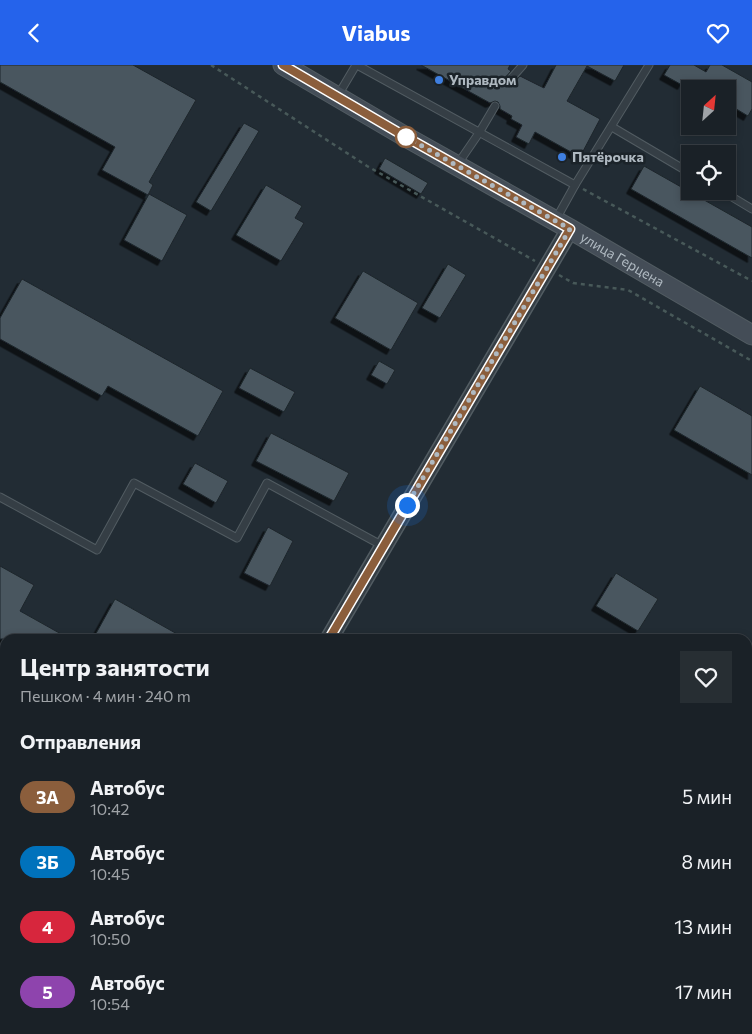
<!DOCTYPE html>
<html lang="ru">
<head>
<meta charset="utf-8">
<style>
  body { margin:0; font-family:Commissioner,sans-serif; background:#272e33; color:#f1f3f6; height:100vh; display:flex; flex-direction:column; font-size:19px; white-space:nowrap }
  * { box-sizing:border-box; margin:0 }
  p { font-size:16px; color:#9fa3a7 }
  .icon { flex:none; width:28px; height:28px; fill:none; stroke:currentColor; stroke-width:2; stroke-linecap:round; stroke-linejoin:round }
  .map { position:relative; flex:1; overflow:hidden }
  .sheet { position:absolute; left:0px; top:569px; width:752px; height:401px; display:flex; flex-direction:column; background:#1a2127; border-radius:15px 15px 0 0; box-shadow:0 2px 8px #0003,0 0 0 1px #383e44 }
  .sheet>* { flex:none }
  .badge { padding:0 10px; border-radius:16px; font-size:18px; line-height:32px }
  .needle { width:32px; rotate:27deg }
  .tools { position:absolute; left:681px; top:15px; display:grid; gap:10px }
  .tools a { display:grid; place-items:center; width:55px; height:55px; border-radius:0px; background:#1a2127; box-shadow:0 2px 8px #0003,0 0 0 1px #383e44; font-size:25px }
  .you { position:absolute; width:25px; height:25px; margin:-12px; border:4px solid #fff; border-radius:50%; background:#1a73e8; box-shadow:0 0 0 8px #1a73e833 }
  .map>.badge { position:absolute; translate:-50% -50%; box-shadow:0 0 0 2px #fff }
  h2 { padding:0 20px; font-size:19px; line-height:45px }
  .round { display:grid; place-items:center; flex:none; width:52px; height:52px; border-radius:0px; background:#272e33 }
  .summary { display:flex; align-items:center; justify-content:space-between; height:85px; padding:0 20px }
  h1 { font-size:24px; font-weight:700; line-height:38px }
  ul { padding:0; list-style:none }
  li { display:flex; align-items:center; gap:15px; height:65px; padding:0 20px }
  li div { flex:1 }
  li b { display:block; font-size:19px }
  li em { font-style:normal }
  li .badge { min-width:55px; font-weight:700; text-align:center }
  header { display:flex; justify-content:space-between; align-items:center; height:65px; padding:0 20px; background:#2563eb; color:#fff; font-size:22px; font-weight:700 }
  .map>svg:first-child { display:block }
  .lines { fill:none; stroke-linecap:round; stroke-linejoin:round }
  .stream { stroke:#394c5c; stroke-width:4.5 }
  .building { fill:#4a575f; stroke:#1d252b; filter:url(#shadow) }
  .service-casing { stroke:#525c62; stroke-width:9 }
  .minor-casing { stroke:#525c62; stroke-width:16 }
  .tertiary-casing { stroke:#525c62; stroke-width:19 }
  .secondary-casing { stroke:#525c62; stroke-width:21 }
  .path { stroke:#485959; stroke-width:2.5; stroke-dasharray:4 4; stroke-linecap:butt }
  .service { stroke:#353e45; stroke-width:7 }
  .minor { stroke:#353e45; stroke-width:14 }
  .tertiary { stroke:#353e45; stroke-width:16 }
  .secondary { stroke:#444d57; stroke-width:19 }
  .line-casing { stroke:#fff; stroke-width:11 }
  .line { stroke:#8b5e3c; stroke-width:8 }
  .walk { stroke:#afb9c1; stroke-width:5; stroke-dasharray:0 9 }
  .shop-dot { fill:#3f7fe0; stroke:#1b2329; stroke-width:2 }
  .stop-dot { fill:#fff; stroke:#8b5e3c; stroke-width:2.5 }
  .labels { text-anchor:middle; stroke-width:5; stroke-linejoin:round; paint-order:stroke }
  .poi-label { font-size:14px; font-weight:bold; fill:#afb9c1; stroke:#1b2329; text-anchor:start }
  .street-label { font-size:14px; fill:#afb9c1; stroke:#1b2329 }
</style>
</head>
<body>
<header><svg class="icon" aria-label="back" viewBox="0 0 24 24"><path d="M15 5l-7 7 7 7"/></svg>Viabus<svg class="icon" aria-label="heart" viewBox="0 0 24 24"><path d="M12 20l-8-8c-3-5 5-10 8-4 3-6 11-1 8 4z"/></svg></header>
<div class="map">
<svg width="752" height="969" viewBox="0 0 752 969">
  <defs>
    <filter id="shadow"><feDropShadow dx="-4.5" dy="4.5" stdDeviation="0" flood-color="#0009"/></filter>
  </defs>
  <rect width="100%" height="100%" fill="#222c34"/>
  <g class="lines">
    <g class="stream">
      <path d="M 748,843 L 752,835"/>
      <path d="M 668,969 L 671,965"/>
    </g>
  </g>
  <g class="building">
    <path d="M 0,0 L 133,0 L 196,35 L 149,117 L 153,120 L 148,130 L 102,105 L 115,82 L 0,17 Z"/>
    <path d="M 421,0 L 510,0 L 508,4 L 511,6 L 503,15 L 503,19 L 505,21 L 510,22 L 520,11 L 544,23 L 556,0 L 624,0 L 615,16 L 587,1 L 567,36 L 600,54 L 580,92 L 535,67 L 529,79 L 516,72 L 522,60 L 511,54 L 512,51 L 500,44 L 500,41 L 498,37 L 495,36 L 490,38 Z"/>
    <path d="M 670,0 L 694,0 L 706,7 L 710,0 L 722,0 L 752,17 L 752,44 L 748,51 L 728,39 L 728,24 L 700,24 L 685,15 L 682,20 L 664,10 Z"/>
    <path d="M 244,58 L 259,66 L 211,146 L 196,137 Z"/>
    <path d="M 385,93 L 428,118 L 421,129 L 379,104 Z"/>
    <path d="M 644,101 L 752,162 L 752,193 L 631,124 Z"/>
    <path d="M 266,120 L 302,141 L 295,153 L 304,158 L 281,196 L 236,170 Z"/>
    <path d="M 149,129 L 187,150 L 162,196 L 124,175 Z"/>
    <path d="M 448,199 L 466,210 L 440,253 L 422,243 Z"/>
    <path d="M 363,206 L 418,238 L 391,285 L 335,253 Z"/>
    <path d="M 22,214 L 223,326 L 198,371 L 108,321 L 102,331 L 0,274 L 0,253 Z"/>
    <path d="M 379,296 L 395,305 L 387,319 L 371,310 Z"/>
    <path d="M 250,303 L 295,327 L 284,347 L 239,323 Z"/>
    <path d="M 700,321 L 752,351 L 752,410 L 674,365 Z"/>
    <path d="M 271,368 L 349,408 L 334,436 L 256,396 Z"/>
    <path d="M 195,398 L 228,416 L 216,438 L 183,419 Z"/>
    <path d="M 268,462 L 293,476 L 270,521 L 244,508 Z"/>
    <path d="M 0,501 L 34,520 L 20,546 L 70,574 L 0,574 Z"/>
    <path d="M 616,508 L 658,534 L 638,566 L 596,541 Z"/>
    <path d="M 115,534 L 186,574 L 93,574 Z"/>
  </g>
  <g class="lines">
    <defs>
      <g id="service">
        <path d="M 357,0 L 575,120"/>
        <path d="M 508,17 L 523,0"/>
        <path d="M 337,32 L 356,0"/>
        <path d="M 612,62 L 690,108"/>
        <path d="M 457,100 L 479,68 L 495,41"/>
        <path d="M 722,126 L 752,144"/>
        <path d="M 555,156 L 575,120 L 649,0"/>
        <path d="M 0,432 L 97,485 L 134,418 L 237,473 L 267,418 L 383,481"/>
        <path d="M 748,874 L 752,866"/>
        <path d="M 748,958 L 752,961"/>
        <path d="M 170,969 L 172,965"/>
        <path d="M 692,969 L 694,965"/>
      </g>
      <path id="minor" d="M 0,790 L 5,793"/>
      <g id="tertiary">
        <path d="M 329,574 L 570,164"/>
        <path d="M 241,965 L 248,969"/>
        <path d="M 97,969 L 100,965"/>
      </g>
      <g id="secondary">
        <path id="s1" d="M 283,0 L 406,72 L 570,164 L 752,270"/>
      </g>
    </defs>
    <use href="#service" class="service-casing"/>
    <use href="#minor" class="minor-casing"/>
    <use href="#tertiary" class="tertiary-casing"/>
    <use href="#secondary" class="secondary-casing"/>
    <g class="path">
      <path d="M 211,0 L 367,101 L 535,196"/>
      <path d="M 583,124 L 752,216"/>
      <path d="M 559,210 L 573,218 L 628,225 L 752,296"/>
    </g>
    <use href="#service" class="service"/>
    <use href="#minor" class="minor"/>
    <use href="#tertiary" class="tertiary"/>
    <use href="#secondary" class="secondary"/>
  </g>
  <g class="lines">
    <defs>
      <path id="line" d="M 283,0 L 406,72 L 570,164 L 329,574"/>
    </defs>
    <use href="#line" class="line-casing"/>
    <use href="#line" class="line"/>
    <path class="walk" d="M 406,72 L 570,164 L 407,440"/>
  </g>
  <g class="shop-dot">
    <circle cx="439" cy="15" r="5"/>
    <circle cx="562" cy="92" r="5"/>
  </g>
  <circle class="stop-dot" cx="406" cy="72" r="10"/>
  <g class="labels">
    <g class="poi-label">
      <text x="449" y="20">Управдом</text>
      <text x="572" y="97">Пятёрочка</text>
    </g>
    <g class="street-label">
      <text dy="5" stroke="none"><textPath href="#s1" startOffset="391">улица Герцена</textPath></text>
    </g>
  </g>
</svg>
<div class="tools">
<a><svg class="needle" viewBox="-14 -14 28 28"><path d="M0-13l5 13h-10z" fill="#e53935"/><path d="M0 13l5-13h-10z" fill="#9fa3a7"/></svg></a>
<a><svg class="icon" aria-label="locate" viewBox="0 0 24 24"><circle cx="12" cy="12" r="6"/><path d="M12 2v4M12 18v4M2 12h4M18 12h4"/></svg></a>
</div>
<div class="you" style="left:407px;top:440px"></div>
<section class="sheet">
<div class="summary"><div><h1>Центр занятости</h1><p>Пешком · 4 мин · 240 m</p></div><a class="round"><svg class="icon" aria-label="heart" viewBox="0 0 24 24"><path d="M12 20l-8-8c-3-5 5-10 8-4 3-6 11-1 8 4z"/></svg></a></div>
<h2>Отправления</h2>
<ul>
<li><span class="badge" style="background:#8b5e3c;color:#fff">3А</span><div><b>Автобус</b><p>10:42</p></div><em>5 мин</em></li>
<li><span class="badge" style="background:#0072bc;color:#fff">3Б</span><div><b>Автобус</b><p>10:45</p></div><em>8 мин</em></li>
<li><span class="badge" style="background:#d7263d;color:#fff">4</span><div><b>Автобус</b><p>10:50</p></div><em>13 мин</em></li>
<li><span class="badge" style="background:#8e44ad;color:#fff">5</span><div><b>Автобус</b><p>10:54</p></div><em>17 мин</em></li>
</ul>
</section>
</div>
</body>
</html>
